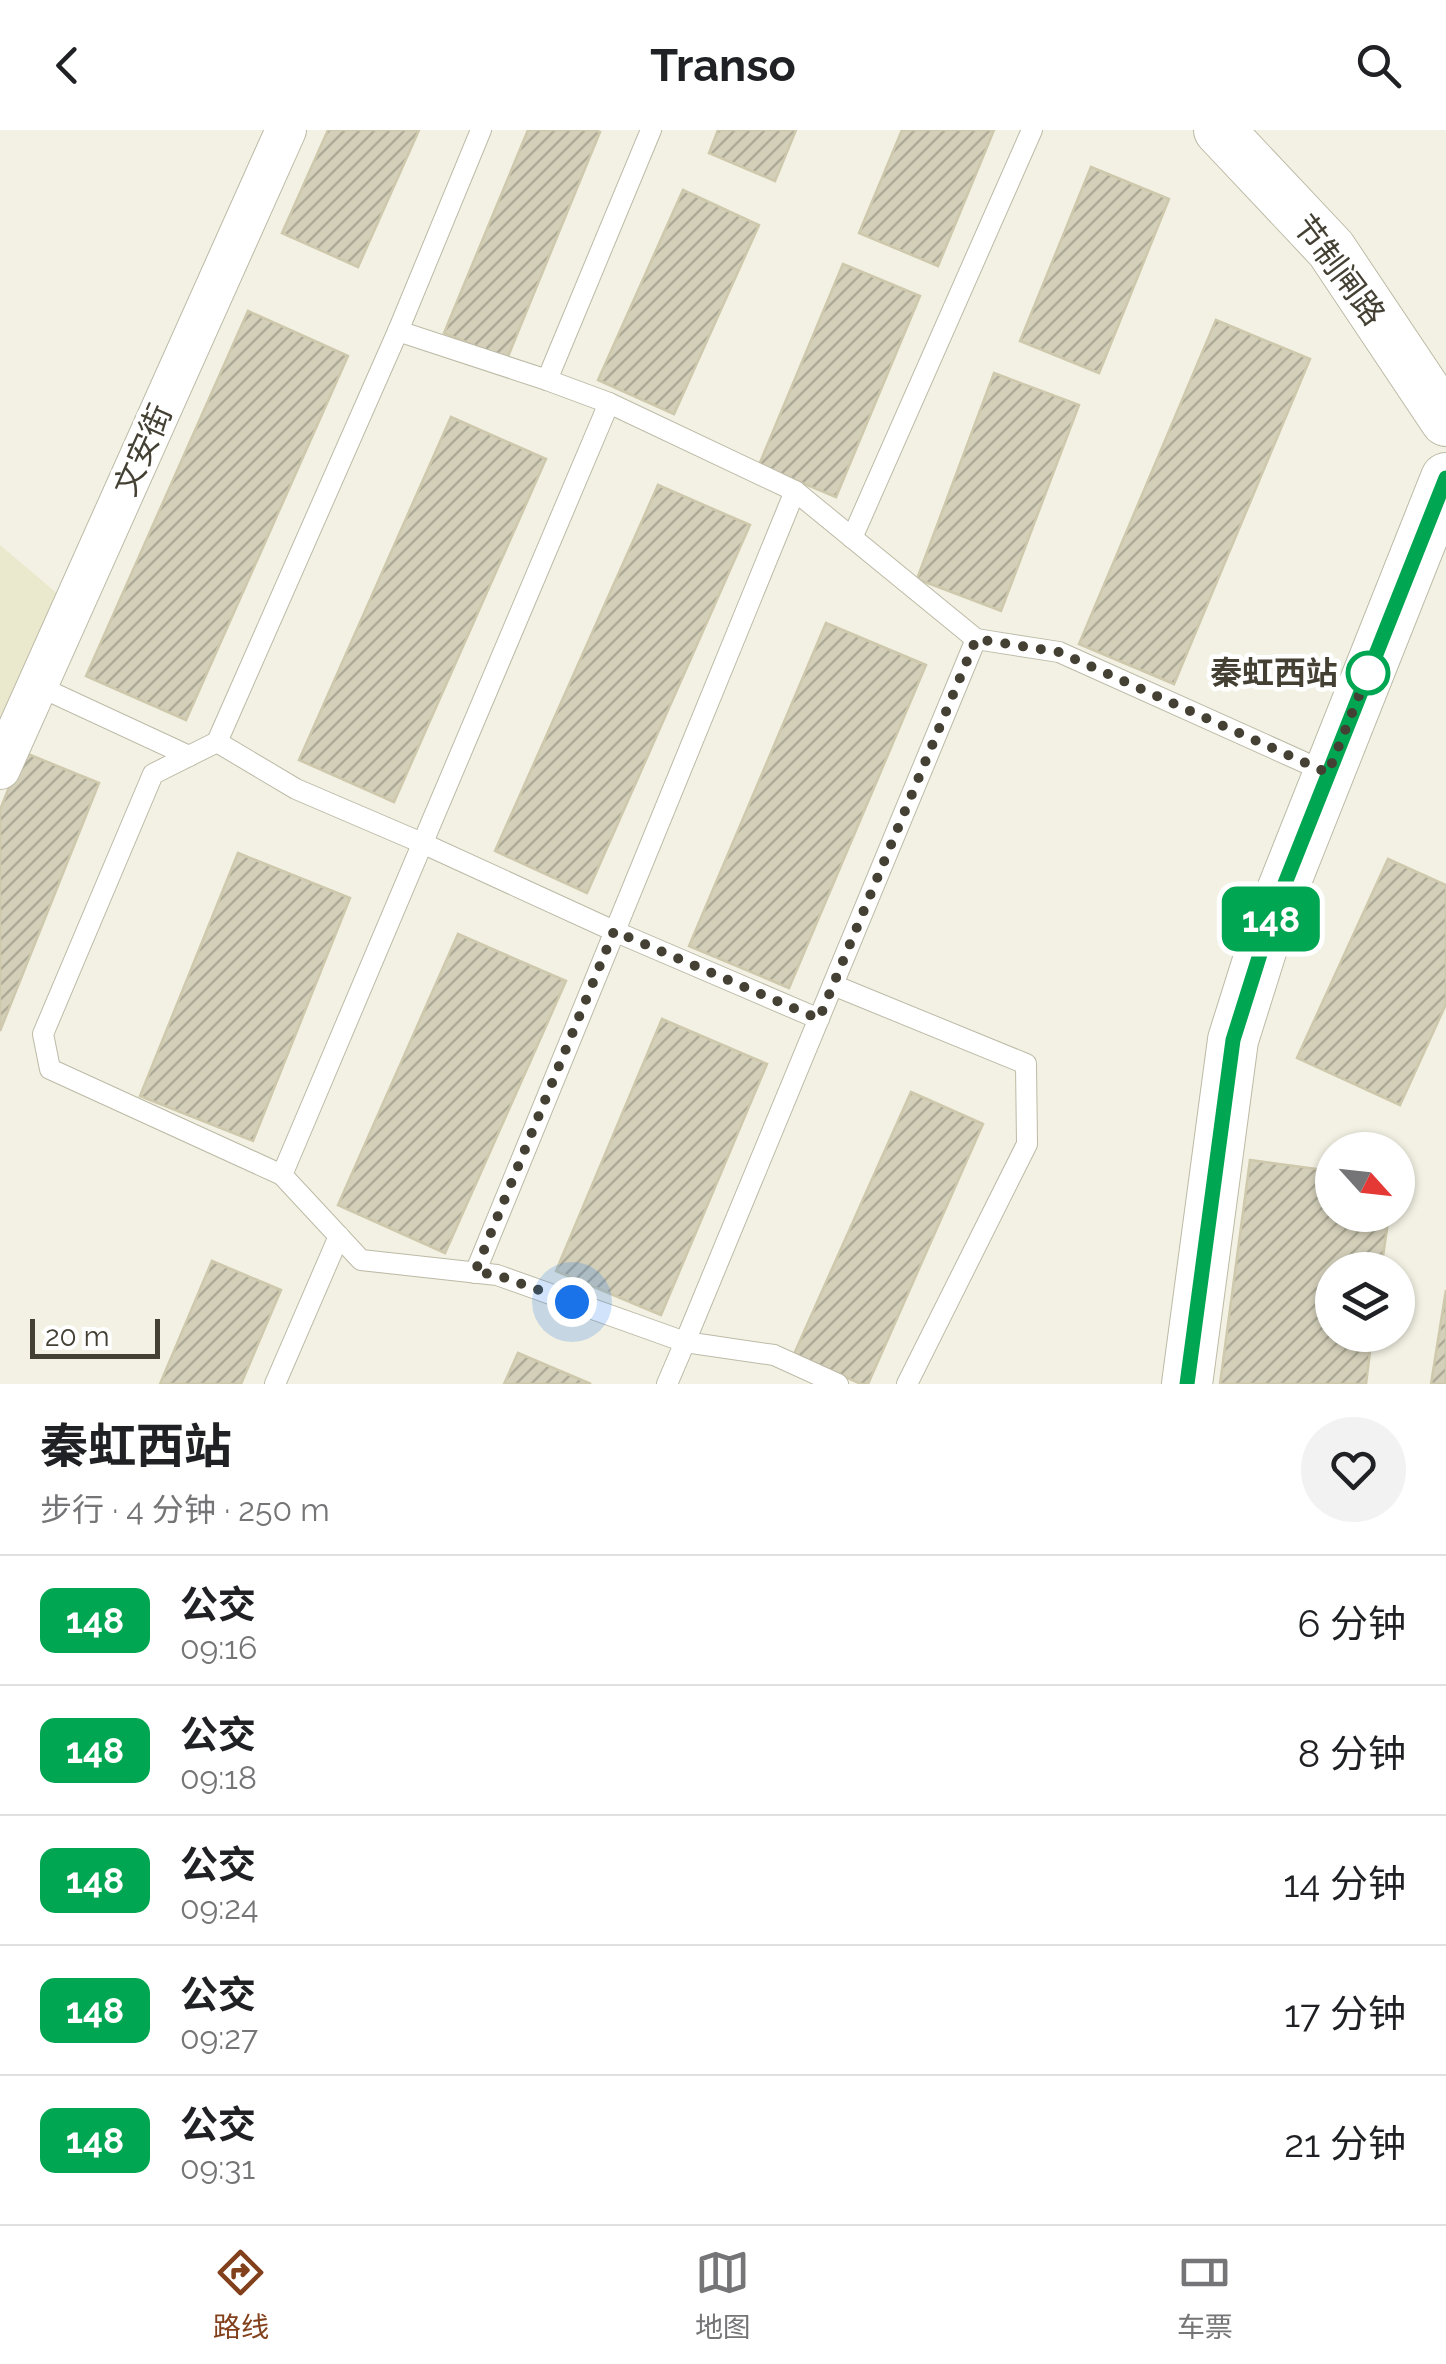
<!DOCTYPE html>
<html lang="zh">
<head>
<meta charset="utf-8">
<style>
  body { margin:0; font-family:Raleway,"Noto Sans SC",sans-serif; background:#f2f2f2; color:#202124; height:100vh; display:flex; flex-direction:column; font-size:38px; white-space:nowrap }
  * { box-sizing:border-box; margin:0 }
  p { font-size:32px; color:#757577 }
  .icon { flex:none; width:55px; height:55px; fill:none; stroke:currentColor; stroke-width:2; stroke-linecap:round; stroke-linejoin:round }
  .map { position:relative; height:1254px; overflow:hidden }
  .side { display:flex; flex-direction:column; background:#fff; flex:1 }
  .side>* { flex:none }
  .badge { padding:0 20px; border-radius:15px; font-size:35px; line-height:65px }
  .needle { width:65px; rotate:117deg }
  .controls { position:absolute; left:1315px; top:1002px; display:grid; gap:20px }
  .controls a { display:grid; place-items:center; width:100px; height:100px; border-radius:50%; background:#fff; box-shadow:0 2px 8px #0004; font-size:50px }
  .scale { position:absolute; left:30px; bottom:25px; width:130px; box-sizing:border-box; padding-left:10px; border:5px solid #444134; border-top:0; font-size:28px; line-height:35px; white-space:nowrap; color:#444134; -webkit-text-stroke:8px #fff; paint-order:stroke }
  .you { position:absolute; width:50px; height:50px; margin:-25px; border:8px solid #fff; border-radius:50%; background:#1a73e8; box-shadow:0 0 0 15px #1a73e833 }
  .map>.badge { position:absolute; translate:-50% -50%; box-shadow:0 0 0 5px #fff }
  .round { display:grid; place-items:center; flex:none; width:105px; height:105px; border-radius:52px; background:#f2f2f2 }
  .overview { display:flex; align-items:center; justify-content:space-between; height:170px; padding:0 40px }
  h1 { font-size:48px; font-weight:700; line-height:75px }
  ul { padding:0; list-style:none }
  li { display:flex; align-items:center; gap:30px; height:130px; padding:0 40px; border-top:2px solid #e0e0e0 }
  li div { flex:1 }
  li b { display:block; font-size:38px }
  li em { font-style:normal }
  li .badge { min-width:110px; font-weight:700; text-align:center }
  header { display:flex; justify-content:space-between; align-items:center; height:130px; padding:0 40px; background:#fff; font-size:45px; font-weight:700 }
  .tab-bar { display:flex; justify-content:space-around; align-items:center; height:140px; border-top:2px solid #e0e0e0; background:#fff; font-size:28px; color:#757577 }
  .tab-bar a { display:grid; justify-items:center; gap:5px }
  .tab-bar .current { color:#82411c }
  .map>svg:first-child { display:block }
  .education { fill:#ebe9cd }
  .building { fill:url(#building-hatch); stroke:#cec8ac; stroke-width:2.5 }
  .lines { fill:none; stroke-linecap:round; stroke-linejoin:round }
  .service-casing { stroke:#bdbaa6; stroke-width:22 }
  .minor-casing { stroke:#bdbaa6; stroke-width:42 }
  .tertiary-casing { stroke:#bdbaa6; stroke-width:52 }
  .service { stroke:#fff; stroke-width:20 }
  .minor { stroke:#fff; stroke-width:40 }
  .tertiary { stroke:#fff; stroke-width:50 }
  .line-casing { stroke:#fff; stroke-width:22 }
  .line { stroke:#00a651; stroke-width:15 }
  .walk { stroke:#444134; stroke-width:10; stroke-dasharray:0 18 }
  .stop-dot { fill:#fff; stroke:#00a651; stroke-width:5 }
  .labels { text-anchor:middle; stroke-width:9; stroke-linejoin:round; paint-order:stroke }
  .street-label { font-size:32px; fill:#444134; stroke:#fff }
  .stop-label { font-size:32px; font-weight:bold; fill:#444134; stroke:#fff; text-anchor:end }
</style>
</head>
<body>
<header><svg class="icon" aria-label="back" viewBox="0 0 24 24"><path d="M15 5l-7 7 7 7"/></svg>Transo<svg class="icon" aria-label="search" viewBox="0 0 24 24"><circle cx="10" cy="10" r="6"/><path d="M15 15l6 6"/></svg></header>
<div class="map">
<svg width="1446" height="1254" viewBox="0 0 1446 1254">
  <defs>
    <pattern id="building-hatch" width="6" height="6" patternUnits="userSpaceOnUse" patternTransform="scale(2.5)"><rect width="6" height="6" fill="#d3cfb9"/><path d="M-1 1l2-2M0 6l6-6M5 7l2-2" fill="none" stroke="#adaa97"/></pattern>
  </defs>
  <rect width="100%" height="100%" fill="#f2f1e3"/>
  <path class="education" d="M 0,415 L 73,477 L 0,639 Z"/>
  <g class="building">
    <path d="M 328,0 L 419,0 L 358,137 L 282,103 Z"/>
    <path d="M 528,0 L 594,0 L 600,2 L 507,229 L 444,203 Z"/>
    <path d="M 718,0 L 796,0 L 775,51 L 709,23 Z"/>
    <path d="M 902,0 L 994,0 L 938,136 L 859,103 Z"/>
    <path d="M 1091,37 L 1169,69 L 1099,243 L 1020,211 Z"/>
    <path d="M 683,60 L 759,95 L 674,284 L 598,250 Z"/>
    <path d="M 843,134 L 920,166 L 836,367 L 759,335 Z"/>
    <path d="M 248,181 L 348,226 L 186,590 L 86,546 Z"/>
    <path d="M 1216,190 L 1310,229 L 1174,554 L 1079,514 Z"/>
    <path d="M 994,243 L 1079,275 L 1001,481 L 917,449 Z"/>
    <path d="M 451,287 L 546,329 L 394,672 L 299,630 Z"/>
    <path d="M 658,355 L 750,395 L 587,763 L 495,721 Z"/>
    <path d="M 826,493 L 926,535 L 789,858 L 689,816 Z"/>
    <path d="M 23,622 L 99,653 L 0,901 L 0,680 Z"/>
    <path d="M 238,723 L 350,768 L 253,1011 L 140,966 Z"/>
    <path d="M 1388,729 L 1446,755 L 1446,874 L 1400,975 L 1297,928 Z"/>
    <path d="M 458,804 L 566,851 L 445,1123 L 338,1075 Z"/>
    <path d="M 662,889 L 767,934 L 661,1185 L 556,1141 Z"/>
    <path d="M 911,962 L 983,994 L 868,1254 L 861,1254 L 794,1224 Z"/>
    <path d="M 1250,1030 L 1332,1041 L 1332,1085 L 1389,1085 L 1381,1140 L 1332,1140 L 1332,1205 L 1372,1205 L 1366,1254 L 1220,1254 Z"/>
    <path d="M 212,1131 L 281,1160 L 241,1254 L 160,1254 Z"/>
    <path d="M 1446,1160 L 1446,1254 L 1431,1254 Z"/>
    <path d="M 518,1223 L 591,1254 L 504,1254 Z"/>
  </g>
  <g class="lines">
    <defs>
      <g id="service">
        <path d="M 398,201 L 481,0"/>
        <path d="M 547,250 L 651,0"/>
        <path d="M 609,273 L 282,1045 L 361,1130 L 497,1145 L 685,1212 L 667,1254"/>
        <path d="M 852,408 L 1032,0"/>
        <path d="M 38,556 L 189,626"/>
        <path d="M 217,612 L 153,644 L 43,904 L 50,939 L 282,1045"/>
        <path d="M 833,855 L 1026,934 L 1027,1014 L 907,1254"/>
        <path d="M 819,889 L 614,801 L 422,713 L 296,659 L 217,612 L 398,201 L 547,250 L 609,273 L 795,361 L 976,509"/>
        <path d="M 475,1143 L 795,361"/>
        <path d="M 275,1254 L 339,1106"/>
        <path d="M 838,1254 L 774,1225 L 685,1212 L 976,509 L 1059,522 L 1328,643"/>
      </g>
      <path id="minor" d="M 0,639 L 286,0"/>
      <g id="tertiary">
        <path d="M 1219,0 L 1331,119 L 1446,291"/>
        <path d="M 1187,1254 L 1233,910 L 1272,786 L 1446,348"/>
      </g>
    </defs>
    <use href="#service" class="service-casing"/>
    <use href="#minor" class="minor-casing"/>
    <use href="#tertiary" class="tertiary-casing"/>
    <use href="#service" class="service"/>
    <use href="#minor" class="minor"/>
    <use href="#tertiary" class="tertiary"/>
  </g>
  <g class="lines">
    <defs>
      <path id="line" d="M 1187,1254 L 1233,910 L 1272,786 L 1446,348"/>
    </defs>
    <use href="#line" class="line-casing"/>
    <use href="#line" class="line"/>
    <path class="walk" d="M 572,1172 L 497,1145 L 475,1142 L 614,801 L 819,889 L 976,509 L 1059,522 L 1328,643 L 1372,533 L 1368,543"/>
  </g>
  <circle class="stop-dot" cx="1368" cy="543" r="20"/>
  <g class="labels">
    <g class="street-label">
      <text transform="translate(1339 140) rotate(53)" y="11">节制闸路</text>
      <text transform="translate(143 320) rotate(-66)" y="11">文安街</text>
    </g>
    <g class="stop-label">
      <text x="1338" y="554">秦虹西站</text>
    </g>
  </g>
</svg>
<div class="controls">
<a><svg class="needle" viewBox="-14 -14 28 28"><path d="M0-13l5 13h-10z" fill="#e53935"/><path d="M0 13l5-13h-10z" fill="#757577"/></svg></a>
<a><svg class="icon" aria-label="layers" viewBox="0 0 24 24"><path d="M12 4l9 5-9 5-9-5zM3 14l9 5 9-5"/></svg></a>
</div>
<div class="scale">20 m</div>
<div class="you" style="left:572px;top:1172px"></div>
<b class="badge" style="left:1271px;top:789px;background:#00a651;color:#fff">148</b>
</div>
<section class="side">
<div class="overview"><div><h1>秦虹西站</h1><p>步行 · 4 分钟 · 250 m</p></div><a class="round"><svg class="icon" aria-label="heart" viewBox="0 0 24 24"><path d="M12 20l-8-8c-3-5 5-10 8-4 3-6 11-1 8 4z"/></svg></a></div>
<ul>
<li><span class="badge" style="background:#00a651;color:#fff">148</span><div><b>公交</b><p>09:16</p></div><em>6 分钟</em></li>
<li><span class="badge" style="background:#00a651;color:#fff">148</span><div><b>公交</b><p>09:18</p></div><em>8 分钟</em></li>
<li><span class="badge" style="background:#00a651;color:#fff">148</span><div><b>公交</b><p>09:24</p></div><em>14 分钟</em></li>
<li><span class="badge" style="background:#00a651;color:#fff">148</span><div><b>公交</b><p>09:27</p></div><em>17 分钟</em></li>
<li><span class="badge" style="background:#00a651;color:#fff">148</span><div><b>公交</b><p>09:31</p></div><em>21 分钟</em></li>
</ul>
</section>
<nav class="tab-bar">
<a class="current"><svg class="icon" aria-label="directions" viewBox="0 0 24 24"><path d="M12 3l9 9-9 9-9-9zM9 14v-3h6M13 9l2 2-2 2"/></svg>路线</a>
<a><svg class="icon" aria-label="map" viewBox="0 0 24 24"><path d="M3 6l6-2 6 2 6-2v14l-6 2-6-2-6 2zM9 4v14M15 6v14"/></svg>地图</a>
<a><svg class="icon" aria-label="tickets" viewBox="0 0 24 24"><path d="M3 7h18v10H3zM15 7v10"/></svg>车票</a>
</nav>
</body>
</html>
